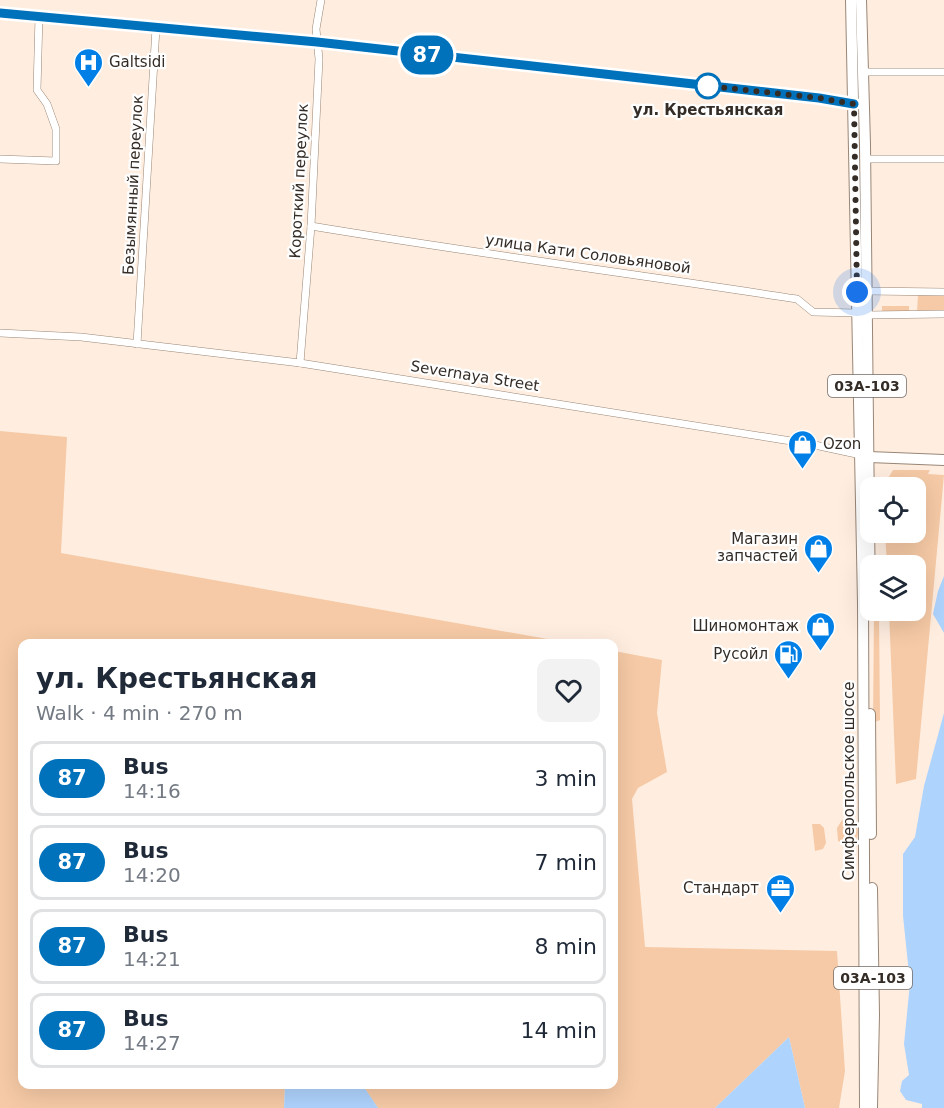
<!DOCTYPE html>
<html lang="en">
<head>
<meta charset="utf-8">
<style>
  body { margin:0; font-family:"DejaVu Sans",sans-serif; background:#f2f2f3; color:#1f2937; height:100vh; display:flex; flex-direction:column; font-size:22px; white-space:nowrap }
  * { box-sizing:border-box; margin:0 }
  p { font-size:20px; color:#747a83 }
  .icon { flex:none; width:33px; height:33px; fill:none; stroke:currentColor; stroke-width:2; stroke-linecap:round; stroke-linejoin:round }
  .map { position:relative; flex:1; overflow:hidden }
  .drawer { position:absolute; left:18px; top:639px; width:600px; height:450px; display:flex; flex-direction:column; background:#fff; border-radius:12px; box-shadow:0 6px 24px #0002 }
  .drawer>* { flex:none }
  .badge { padding:0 12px; border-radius:20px; font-size:21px; line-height:39px }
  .buttons { position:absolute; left:860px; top:477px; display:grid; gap:12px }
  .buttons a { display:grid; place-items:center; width:66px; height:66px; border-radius:12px; background:#fff; box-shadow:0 6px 24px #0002; font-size:30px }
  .you { position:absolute; width:30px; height:30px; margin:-15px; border:4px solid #fff; border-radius:50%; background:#1a73e8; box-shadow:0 0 0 9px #1a73e833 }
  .map>.badge { position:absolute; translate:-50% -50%; box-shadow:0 0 0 3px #fff }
  .round { display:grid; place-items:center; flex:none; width:63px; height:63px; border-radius:12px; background:#f2f2f3 }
  .overview { display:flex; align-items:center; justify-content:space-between; height:102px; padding:0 18px }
  h1 { font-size:28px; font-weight:700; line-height:45px }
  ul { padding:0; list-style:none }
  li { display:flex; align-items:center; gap:18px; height:75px; margin:0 12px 9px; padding:0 6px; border:3px solid #e0e1e3; border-radius:12px }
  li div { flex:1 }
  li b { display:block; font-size:22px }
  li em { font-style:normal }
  li .badge { min-width:66px; font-weight:700; text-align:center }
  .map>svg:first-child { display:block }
  .green { fill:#f6caa6 }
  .water { fill:#aed3fd }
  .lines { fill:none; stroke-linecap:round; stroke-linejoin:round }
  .street-casing { stroke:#998676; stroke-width:8 }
  .secondary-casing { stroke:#998676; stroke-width:12 }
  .primary-casing { stroke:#998676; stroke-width:12 }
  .street { stroke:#fff; stroke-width:7 }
  .secondary { stroke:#fff; stroke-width:10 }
  .primary { stroke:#fff; stroke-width:10 }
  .line-casing { stroke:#fff; stroke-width:14 }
  .line { stroke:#0072bc; stroke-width:9 }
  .walk { stroke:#342c26; stroke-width:6; stroke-dasharray:0 10.8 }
  .stop-dot { fill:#fff; stroke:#0072bc; stroke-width:3 }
  .labels { text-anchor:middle; stroke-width:4.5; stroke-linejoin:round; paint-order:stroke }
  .shield { fill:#fefefe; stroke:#716b67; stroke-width:1.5 }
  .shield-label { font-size:14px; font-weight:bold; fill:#342c26 }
  .poi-label { font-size:15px; fill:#342c26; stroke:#fefefe; text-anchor:end }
  .stop-label { font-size:15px; font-weight:bold; fill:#342c26; stroke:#fefefe }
  .street-label { font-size:15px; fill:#342c26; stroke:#fefefe }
</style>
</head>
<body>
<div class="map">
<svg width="944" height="1108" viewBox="0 0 944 1108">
  <rect width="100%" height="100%" fill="#ffeee0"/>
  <g class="green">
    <path d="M 918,295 L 944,295 L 944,312 L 917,312 Z"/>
    <rect x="882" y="306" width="27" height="5"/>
    <path d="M 0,431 L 67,437 L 61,553 L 570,643 L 22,644 L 22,1084 L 285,1085 L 284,1108 L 0,1108 Z"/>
    <path d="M 893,470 L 930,470 L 928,474 L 944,475 L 916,779 L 896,784 L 889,611 L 915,610 L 915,566 L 887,565 L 885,533 L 915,532 L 915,488 L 886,487 L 886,482 Z"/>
    <path d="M 874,611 L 879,611 L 880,720 L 873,723 Z"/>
    <path d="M 614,651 L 662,660 L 657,713 L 667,772 L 638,788 L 632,799 L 645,947 L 837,951 L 845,1071 L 839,1108 L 805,1108 L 789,1037 L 715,1108 L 378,1108 L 362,1085 L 614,1084 Z"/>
    <path d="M 847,819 L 853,821 C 861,830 859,842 847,846 L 838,841 L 837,828 L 842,820 Z"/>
    <path d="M 812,824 L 820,824 L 824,828 L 826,843 L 823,849 L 815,851 Z"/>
  </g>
  <g class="water">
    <path d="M 944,576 L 944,633 L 933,614 L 938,591 Z"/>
    <path d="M 944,713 L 944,1108 L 922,1108 L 922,1104 L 906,1100 L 900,1091 L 902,1081 L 909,1075 L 904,1044 L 910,983 L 903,916 L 903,854 L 915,837 L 924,786 Z"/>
    <path d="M 789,1037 L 805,1108 L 715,1108 Z"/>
    <path d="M 362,1084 L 378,1108 L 284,1108 L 285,1085 Z"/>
  </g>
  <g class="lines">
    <defs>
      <g id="street">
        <path d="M 0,13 L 317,42 L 819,98 L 854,104"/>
        <path d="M 863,72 L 944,72"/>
        <path d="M 0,159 L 56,161 L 56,129 L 47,104 L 37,90 L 39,16"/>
        <path d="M 865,159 L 944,159"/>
        <path d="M 311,226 C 473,253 635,274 797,299 L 813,312 L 857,313"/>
        <path d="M 867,291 L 944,292"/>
        <path d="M 867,315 L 944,314"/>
        <path d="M 0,333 L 81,337 L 300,363 L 810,444 L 861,455"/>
        <path d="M 137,344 L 156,28"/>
        <path d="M 300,363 L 311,226 L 319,59 L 316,29 L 321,0"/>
      </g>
      <path id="secondary" d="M 869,457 L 944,460"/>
      <g id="primary">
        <path d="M 851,0 L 863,603 L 865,1108"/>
        <path d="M 861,0 L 865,144 L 870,609"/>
        <path d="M 870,714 L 871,834"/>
        <path d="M 872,888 L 874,1015 L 872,1108"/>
      </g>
    </defs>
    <use href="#street" class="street-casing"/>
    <use href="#secondary" class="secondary-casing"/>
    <use href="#primary" class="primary-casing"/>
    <use href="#street" class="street"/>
    <use href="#secondary" class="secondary"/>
    <use href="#primary" class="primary"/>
  </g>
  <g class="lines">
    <defs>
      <path id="line" d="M 0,13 L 317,42 L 819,98 L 854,104"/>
    </defs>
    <use href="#line" class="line-casing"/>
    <use href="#line" class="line"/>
    <path class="walk" d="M 708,86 L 700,85 L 819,98 L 854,104 L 857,292"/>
  </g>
  <defs>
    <symbol id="hospital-pin" viewBox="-11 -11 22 30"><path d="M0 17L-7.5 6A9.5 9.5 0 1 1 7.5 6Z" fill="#0080e6" stroke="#fefefe"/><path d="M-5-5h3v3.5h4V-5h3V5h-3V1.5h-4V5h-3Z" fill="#fff"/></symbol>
    <symbol id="shop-pin" viewBox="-11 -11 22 30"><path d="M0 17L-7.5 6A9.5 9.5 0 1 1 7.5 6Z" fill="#0080e6" stroke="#fefefe"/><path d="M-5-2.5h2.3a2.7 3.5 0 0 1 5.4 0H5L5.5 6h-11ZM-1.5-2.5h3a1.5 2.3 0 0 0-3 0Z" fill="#fff"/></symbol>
    <symbol id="fuel-pin" viewBox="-11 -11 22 30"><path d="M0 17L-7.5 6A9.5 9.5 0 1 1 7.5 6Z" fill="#0080e6" stroke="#fefefe"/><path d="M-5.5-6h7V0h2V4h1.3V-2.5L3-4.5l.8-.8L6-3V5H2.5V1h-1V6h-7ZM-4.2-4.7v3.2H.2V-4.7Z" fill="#fff"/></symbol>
    <symbol id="office-pin" viewBox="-11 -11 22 30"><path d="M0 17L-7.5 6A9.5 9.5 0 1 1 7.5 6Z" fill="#0080e6" stroke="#fefefe"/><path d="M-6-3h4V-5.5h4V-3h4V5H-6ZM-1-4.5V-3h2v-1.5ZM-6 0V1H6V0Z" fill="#fff"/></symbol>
  </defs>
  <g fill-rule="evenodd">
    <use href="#hospital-pin" x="72" y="46" width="33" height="45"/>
    <use href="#shop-pin" x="786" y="428" width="33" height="45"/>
    <use href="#shop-pin" x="802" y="532" width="33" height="45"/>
    <use href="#shop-pin" x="804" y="610" width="33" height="45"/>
    <use href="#fuel-pin" x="772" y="638" width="33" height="45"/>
    <use href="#office-pin" x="764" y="872" width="33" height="45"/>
  </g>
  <circle class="stop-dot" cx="708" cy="86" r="12"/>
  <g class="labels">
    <g class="shield">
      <rect x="828" y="375" width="78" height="22" rx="4.5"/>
      <rect x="834" y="967" width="78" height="22" rx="4.5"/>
    </g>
    <g class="shield-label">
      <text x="867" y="391">03А-103</text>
      <text x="873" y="983">03А-103</text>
    </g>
    <g class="poi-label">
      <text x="109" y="67" text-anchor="start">Galtsidi</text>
      <text x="823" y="449" text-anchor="start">Ozon</text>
      <text x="798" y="544">Магазин<tspan x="798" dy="17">запчастей</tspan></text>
      <text x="799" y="631">Шиномонтаж</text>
      <text x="768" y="659">Русойл</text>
      <text x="759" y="893">Стандарт</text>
    </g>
    <g class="stop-label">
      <text x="708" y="115">ул. Крестьянская</text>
    </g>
    <g class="street-label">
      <text transform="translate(299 181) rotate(-87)" y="5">Короткий переулок</text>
      <text transform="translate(133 185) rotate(-87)" y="5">Безымянный переулок</text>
      <text transform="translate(588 254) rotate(8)" y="5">улица Кати Соловьяновой</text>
      <text transform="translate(475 376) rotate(9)" y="5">Severnaya Street</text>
      <text transform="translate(849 781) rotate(-90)" y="5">Симферопольское шоссе</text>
    </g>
  </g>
</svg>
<div class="buttons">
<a><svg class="icon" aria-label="locate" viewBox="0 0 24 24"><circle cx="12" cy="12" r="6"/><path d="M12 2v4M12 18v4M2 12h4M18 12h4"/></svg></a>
<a><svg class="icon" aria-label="layers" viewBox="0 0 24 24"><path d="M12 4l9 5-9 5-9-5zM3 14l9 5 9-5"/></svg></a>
</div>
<div class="you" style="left:857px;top:292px"></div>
<b class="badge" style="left:427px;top:55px;background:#0072bc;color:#fff">87</b>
<section class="drawer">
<div class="overview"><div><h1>ул. Крестьянская</h1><p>Walk · 4 min · 270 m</p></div><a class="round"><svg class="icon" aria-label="heart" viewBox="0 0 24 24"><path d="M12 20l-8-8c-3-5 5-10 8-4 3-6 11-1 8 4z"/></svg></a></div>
<ul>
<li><span class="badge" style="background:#0072bc;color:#fff">87</span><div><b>Bus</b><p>14:16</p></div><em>3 min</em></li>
<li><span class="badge" style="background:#0072bc;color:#fff">87</span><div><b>Bus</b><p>14:20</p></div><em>7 min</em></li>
<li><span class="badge" style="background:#0072bc;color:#fff">87</span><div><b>Bus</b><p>14:21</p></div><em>8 min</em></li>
<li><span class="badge" style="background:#0072bc;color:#fff">87</span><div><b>Bus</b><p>14:27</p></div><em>14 min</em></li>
</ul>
</section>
</div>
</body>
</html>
